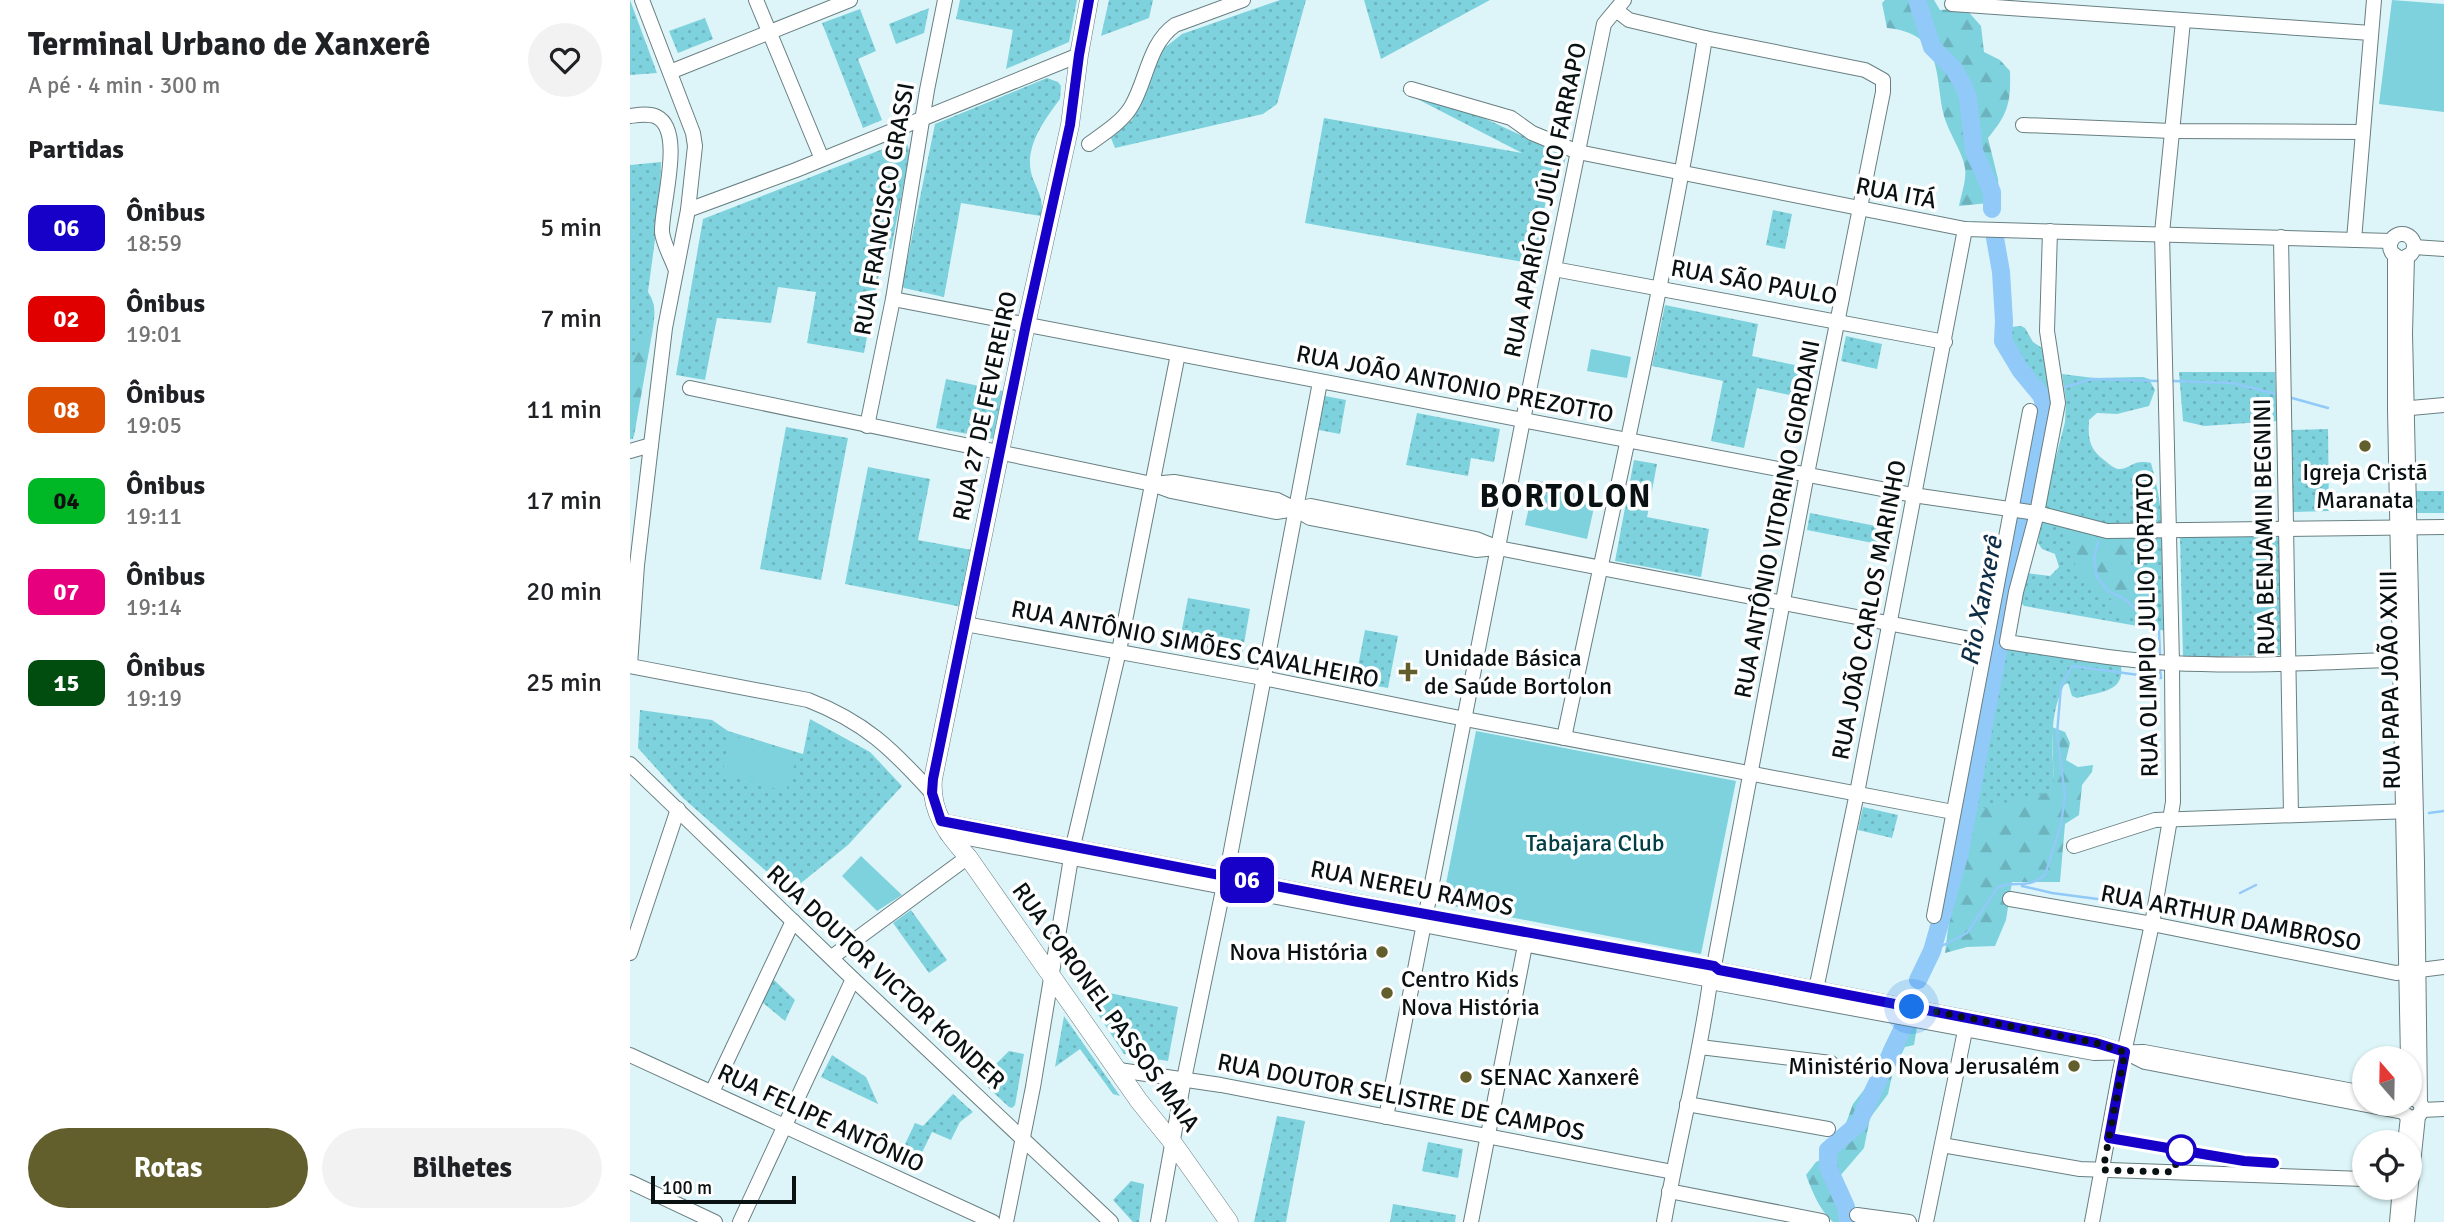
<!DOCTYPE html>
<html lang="pt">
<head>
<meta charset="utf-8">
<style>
  body { margin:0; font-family:Signika,sans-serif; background:#f2f2f2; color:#202124; height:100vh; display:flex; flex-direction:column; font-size:26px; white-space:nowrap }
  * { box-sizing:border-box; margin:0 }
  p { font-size:23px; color:#757577 }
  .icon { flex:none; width:38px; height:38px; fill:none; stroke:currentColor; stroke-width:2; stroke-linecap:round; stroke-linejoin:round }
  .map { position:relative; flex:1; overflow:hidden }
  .sheet { display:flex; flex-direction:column; background:#fff; width:630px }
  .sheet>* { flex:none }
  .badge { padding:0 14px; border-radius:10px; font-size:24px; line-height:46px }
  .needle { width:46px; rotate:340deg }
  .controls { position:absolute; left:1722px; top:1046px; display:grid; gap:14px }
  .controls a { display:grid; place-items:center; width:70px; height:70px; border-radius:50%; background:#fff; box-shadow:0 2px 5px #0004; font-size:35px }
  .scale { position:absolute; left:21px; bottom:18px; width:145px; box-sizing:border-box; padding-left:7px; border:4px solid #091112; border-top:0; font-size:19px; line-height:24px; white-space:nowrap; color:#091112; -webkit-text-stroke:5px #fff; paint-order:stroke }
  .you { position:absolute; width:35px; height:35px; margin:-18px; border:5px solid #fff; border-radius:50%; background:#1a73e8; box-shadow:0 0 0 10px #1a73e833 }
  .map>.badge { position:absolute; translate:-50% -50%; box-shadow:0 0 0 4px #fff }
  h2 { padding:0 28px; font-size:26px; line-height:63px }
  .round { display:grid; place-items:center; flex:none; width:74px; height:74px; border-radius:37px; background:#f2f2f2 }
  .head { display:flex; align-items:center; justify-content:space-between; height:119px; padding:0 28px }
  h1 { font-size:33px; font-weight:700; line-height:52px }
  .cta { display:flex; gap:14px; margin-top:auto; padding:14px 28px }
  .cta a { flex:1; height:80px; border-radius:42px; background:#625f2c; color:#fff; font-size:28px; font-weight:700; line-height:80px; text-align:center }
  .cta a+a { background:#f2f2f2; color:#202124 }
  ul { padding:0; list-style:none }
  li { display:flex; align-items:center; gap:21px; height:91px; padding:0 28px }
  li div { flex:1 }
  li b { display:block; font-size:26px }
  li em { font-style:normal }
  li .badge { min-width:77px; font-weight:700; text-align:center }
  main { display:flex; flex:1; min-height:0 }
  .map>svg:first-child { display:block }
  .grass { fill:url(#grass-dots) }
  .forest { fill:url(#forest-firs) }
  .park { fill:#7ed2dd }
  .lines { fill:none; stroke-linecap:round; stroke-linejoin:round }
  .stream { stroke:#91c9f9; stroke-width:2.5 }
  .river { stroke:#91c9f9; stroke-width:18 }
  .minor-casing { stroke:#697f82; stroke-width:16 }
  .major-casing { stroke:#697f82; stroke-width:19 }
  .minor { stroke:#fff; stroke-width:14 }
  .major { stroke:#fff; stroke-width:18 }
  .line-casing { stroke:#fff; stroke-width:16 }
  .line { stroke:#1700c7; stroke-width:10 }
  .walk { stroke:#091112; stroke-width:7; stroke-dasharray:0 12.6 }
  .poi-dot { fill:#625f2c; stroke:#fff; stroke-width:2.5 }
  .stop-dot { fill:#fff; stroke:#1700c7; stroke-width:3.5 }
  .labels { text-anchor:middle; stroke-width:7; stroke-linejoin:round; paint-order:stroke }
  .street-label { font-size:24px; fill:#091112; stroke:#fff }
  .poi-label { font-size:24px; fill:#091112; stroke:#fff; text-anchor:start }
  .park-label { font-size:24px; fill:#034046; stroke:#fff }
  .water-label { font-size:26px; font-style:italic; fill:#0f2e46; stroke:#fff }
  .district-label { font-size:32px; font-weight:bold; letter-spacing:2px; fill:#091112; stroke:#fff }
</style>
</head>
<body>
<main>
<section class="sheet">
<div class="head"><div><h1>Terminal Urbano de Xanxerê</h1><p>A pé · 4 min · 300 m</p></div><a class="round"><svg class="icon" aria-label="heart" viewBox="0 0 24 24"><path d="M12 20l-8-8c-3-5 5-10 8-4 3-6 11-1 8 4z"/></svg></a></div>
<h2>Partidas</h2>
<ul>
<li><span class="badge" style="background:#1700c7;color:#fff">06</span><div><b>Ônibus</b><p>18:59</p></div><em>5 min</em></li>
<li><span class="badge" style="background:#e00000;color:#fff">02</span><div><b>Ônibus</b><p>19:01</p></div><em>7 min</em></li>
<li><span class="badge" style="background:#db4d00;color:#fff">08</span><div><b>Ônibus</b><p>19:05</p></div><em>11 min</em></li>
<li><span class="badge" style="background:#00b825;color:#111">04</span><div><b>Ônibus</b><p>19:11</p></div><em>17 min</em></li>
<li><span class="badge" style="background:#e6007e;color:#fff">07</span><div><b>Ônibus</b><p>19:14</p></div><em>20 min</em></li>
<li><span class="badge" style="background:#004d0f;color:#fff">15</span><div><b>Ônibus</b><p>19:19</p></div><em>25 min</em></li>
</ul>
<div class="cta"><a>Rotas</a><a>Bilhetes</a></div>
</section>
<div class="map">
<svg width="1814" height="1222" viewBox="0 0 1814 1222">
  <defs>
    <pattern id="grass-dots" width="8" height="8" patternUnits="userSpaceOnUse" patternTransform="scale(1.75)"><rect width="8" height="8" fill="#7ed2dd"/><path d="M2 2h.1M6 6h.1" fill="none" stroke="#6cb3bd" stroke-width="1.8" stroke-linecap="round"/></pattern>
    <pattern id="forest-firs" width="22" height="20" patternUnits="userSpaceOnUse" patternTransform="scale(1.75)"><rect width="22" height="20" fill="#7ed2dd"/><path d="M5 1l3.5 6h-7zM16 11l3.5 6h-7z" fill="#6cb3bd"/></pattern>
  </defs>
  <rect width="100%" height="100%" fill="#ddf5f8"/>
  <g class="grass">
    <path d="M 0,0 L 27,73 L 0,75 Z"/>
    <path d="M 330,0 L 447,0 L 439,42 L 376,69 L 383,30 L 326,19 Z"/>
    <path d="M 479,0 L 523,0 L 519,18 L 471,36 Z"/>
    <path d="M 650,0 L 676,0 L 647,104 L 633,114 L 485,148 L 481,138 L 502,120 L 513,97 L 522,67 L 533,49 L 552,34 Z"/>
    <path d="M 734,0 L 860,0 L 751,59 Z"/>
    <path d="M 299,8 L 294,33 L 266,44 L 259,24 Z"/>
    <path d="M 230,9 L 246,51 L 228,59 L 252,120 L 233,128 L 192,23 Z"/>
    <path d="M 75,18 L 83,39 L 48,53 L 39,31 Z"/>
    <path d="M 417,78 L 428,82 L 431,86 L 430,99 C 413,122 392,150 403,179 C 409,193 414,201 411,216 L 331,203 L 314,297 L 274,288 L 272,286 L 305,124 Z"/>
    <path d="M 770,90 L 832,108 L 936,156 L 932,173 L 922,168 L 904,264 L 675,223 L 694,118 L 892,153 Z"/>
    <path d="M 276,140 L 280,153 L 261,249 L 254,248 L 234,353 L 177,343 L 186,292 L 148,287 L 141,323 L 87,318 L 75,380 L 46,375 L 73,219 Z"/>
    <path d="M 31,162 L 30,202 L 18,292 C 26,304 25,314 23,328 L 14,336 L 3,439 L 0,439 L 0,165 Z"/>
    <path d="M 1143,210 L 1162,214 L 1155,249 L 1136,245 Z"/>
    <path d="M 1035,305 L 1128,324 L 1122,356 L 1179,368 L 1173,398 L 1127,388 L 1114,448 L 1081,441 L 1093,381 L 1022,366 Z"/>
    <path d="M 1391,326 L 1395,328 L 1403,342 L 1415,350 L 1424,402 C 1410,378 1386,363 1377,336 L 1380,327 Z"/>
    <path d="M 1216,336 L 1252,344 L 1247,369 L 1211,361 Z"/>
    <path d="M 1549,372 L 1645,372 L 1647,421 L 1574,426 L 1553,421 Z"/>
    <path d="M 1432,374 L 1464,378 L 1513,377 L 1519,379 L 1525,390 L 1519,406 L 1487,414 L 1467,413 L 1459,420 C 1458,438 1459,449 1474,460 C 1478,463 1483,468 1488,469 C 1501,470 1501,459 1521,463 C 1537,518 1535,574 1536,631 L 1394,606 L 1389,600 L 1396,573 L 1420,576 L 1429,567 L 1425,554 L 1412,549 L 1408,543 L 1419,476 L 1426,457 L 1435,422 L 1436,401 Z"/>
    <path d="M 316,379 L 373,391 L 364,439 L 306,428 Z"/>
    <path d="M 695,396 L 716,400 L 710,434 L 689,430 Z"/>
    <path d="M 787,413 L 870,429 L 864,462 L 841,458 L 838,476 L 776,465 Z"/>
    <path d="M 156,427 L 218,438 L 191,580 L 130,569 Z"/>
    <path d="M 1698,429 L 1699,511 L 1663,512 L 1662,430 Z"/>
    <path d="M 1004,460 L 1027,464 L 1017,517 L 1079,529 L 1071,577 L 985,561 Z"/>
    <path d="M 238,467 L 300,479 L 288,540 L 342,550 L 332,607 L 215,584 Z"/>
    <rect x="1782" y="491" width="32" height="22"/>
    <path d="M 1180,513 L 1256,528 L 1253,545 L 1177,530 Z"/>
    <path d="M 1550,536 L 1651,537 L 1652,655 L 1553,657 Z"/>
    <path d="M 558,598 L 620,609 L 611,661 L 548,650 Z"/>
    <path d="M 735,630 L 768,636 L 758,688 L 725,682 Z"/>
    <path d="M 1372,648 L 1408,651 L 1487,663 L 1491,666 C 1495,693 1467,692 1447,698 L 1442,696 L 1438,683 L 1434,685 C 1417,719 1423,758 1425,795 L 1345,810 Z"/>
    <path d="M 10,710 L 82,720 L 98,731 L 173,754 L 180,719 L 240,752 L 272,786 L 218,845 L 160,892 L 53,798 L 8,748 Z"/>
    <path d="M 1233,807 L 1268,815 L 1262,838 L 1228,830 Z"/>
    <path d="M 281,910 L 317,960 L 299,973 L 263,923 Z"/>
    <path d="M 143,979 L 165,1000 L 155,1021 L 132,1002 Z"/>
    <path d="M 450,987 L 548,1007 L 538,1061 L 494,1054 Z"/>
    <path d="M 434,1016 L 490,1096 L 483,1094 L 450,1049 L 425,1067 Z"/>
    <path d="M 379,1051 L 394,1054 L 385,1105 L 382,1108 L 379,1107 L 350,1080 Z"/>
    <path d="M 202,1055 L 236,1077 L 248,1104 L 191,1077 Z"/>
    <path d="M 323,1094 L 343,1112 L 330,1122 L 321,1140 L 302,1132 L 284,1169 L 267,1161 L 285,1123 L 293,1126 Z"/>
    <path d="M 647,1116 L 675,1121 L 656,1222 L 624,1222 Z"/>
    <path d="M 798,1142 L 833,1149 L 828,1178 L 792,1171 Z"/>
    <path d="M 501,1181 L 514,1184 L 509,1222 L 503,1222 L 483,1200 Z"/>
    <path d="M 763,1204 L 826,1215 L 825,1222 L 760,1222 Z"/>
  </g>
  <g class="forest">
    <path d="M 1255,0 L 1304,0 L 1310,10 L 1335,8 L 1351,26 L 1354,52 L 1370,60 L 1380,71 C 1381,103 1378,114 1358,138 L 1368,179 L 1369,202 L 1329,206 C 1331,195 1337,179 1335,168 C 1333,152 1317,131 1313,112 C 1305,72 1312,33 1257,28 L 1252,3 Z"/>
    <path d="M 23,328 L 4,436 L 0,437 L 0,365 L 6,355 L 6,341 Z"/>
    <path d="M 1446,530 L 1505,536 L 1512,539 L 1515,544 L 1501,556 C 1497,595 1550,581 1495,619 L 1482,600 L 1447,572 L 1444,559 L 1444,534 Z"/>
    <path d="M 1422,727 L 1435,732 L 1440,743 L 1436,760 L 1448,767 L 1463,765 L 1462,772 L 1452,785 L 1449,815 L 1435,824 L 1430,882 L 1382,882 L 1376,920 L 1365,946 L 1337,947 L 1315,953 L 1318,928 L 1345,810 L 1424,791 Z"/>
    <path d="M 1266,1023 L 1287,1027 L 1284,1045 L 1275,1047 L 1263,1071 L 1258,1094 L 1240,1118 L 1234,1148 L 1210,1176 L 1230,1222 L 1203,1222 C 1190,1211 1182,1191 1176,1175 L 1186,1162 L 1205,1153 L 1223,1104 L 1248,1072 L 1253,1049 Z"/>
  </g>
  <g class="park">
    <path d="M 1762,0 L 1814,4 L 1814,112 L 1749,104 Z"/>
    <path d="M 961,349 L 1001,357 L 997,378 L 957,371 Z"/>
    <path d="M 905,480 L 967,494 L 957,539 L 895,525 Z"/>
    <path d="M 846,731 L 1106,781 L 1071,954 L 812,904 Z"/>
    <path d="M 103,736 L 167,756 L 156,792 L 92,772 Z"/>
    <path d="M 231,856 L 272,895 L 247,911 L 212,876 Z"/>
  </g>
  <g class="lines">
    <g class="stream">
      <path d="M 1543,381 L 1603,383 L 1646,394"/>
      <path d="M 1435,387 L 1462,379 L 1527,381"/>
      <path d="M 1411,395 L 1419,392"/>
      <path d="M 1662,398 L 1698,408"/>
      <path d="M 1468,542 L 1464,559 L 1467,577 L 1478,591 L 1496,600 L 1529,630 L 1530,654"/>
      <path d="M 1799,813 L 1814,811"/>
      <path d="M 1392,886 L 1422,893 L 1475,900"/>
      <path d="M 1610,893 L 1626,885"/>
      <path d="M 1302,951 L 1337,933 L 1368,887 C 1386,880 1397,890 1415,875 L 1431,824 L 1435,796 L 1427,734 L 1431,686 L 1442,666 L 1531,678 L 1530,670"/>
    </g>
    <g class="river">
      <path d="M 1287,0 L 1302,47 L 1324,69 L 1334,87 L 1338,98 L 1344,151 L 1362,192 L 1362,209"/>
      <path d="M 1288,980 L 1302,951 L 1329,856 L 1407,447 L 1407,432 L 1415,407 L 1411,395 L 1391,371 L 1373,341 L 1374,321 L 1371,272 L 1365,238"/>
      <path d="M 1218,1222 L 1216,1207 L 1198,1167 L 1198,1150 L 1228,1124 L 1276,1021"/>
    </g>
    <defs>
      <g id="minor">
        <path d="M 126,0 L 192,159"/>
        <path d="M 1322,4 L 1741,33"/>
        <path d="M 986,10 L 999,20 L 1075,38 L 1235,70 L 1253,80 L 1253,92 L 1177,474 L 1084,966"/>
        <path d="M 40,72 L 220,0"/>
        <path d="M 781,89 L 881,118 L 902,133 L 948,152 L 1335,229 L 1761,241"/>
        <path d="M 0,116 C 8,115 19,113 27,117 C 55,131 31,206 32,232 C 33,243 41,257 45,268"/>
        <path d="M 1393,125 L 1542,131 L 1733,132"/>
        <path d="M 459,144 C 473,134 492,122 501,107 C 517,81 518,44 545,25 L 613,0"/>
        <path d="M 58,210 L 166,170 L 449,55"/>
        <path d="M 1420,231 L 1417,331 L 1428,403 L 1407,513 L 1386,592 L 1377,642 C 1432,650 1486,660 1541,663 C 1621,667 1701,662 1781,659"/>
        <circle cx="1772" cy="246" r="12"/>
        <path d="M 1651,237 L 1661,815"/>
        <path d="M 1724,240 L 1744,0"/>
        <path d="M 1784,247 L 1814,249"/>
        <path d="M 1765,255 L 1765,409 L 1778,1059"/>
        <path d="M 1777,256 L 1775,333 L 1787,863 L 1790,1102"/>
        <path d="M 924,269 L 1315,342"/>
        <path d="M 263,299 L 1283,495 L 1407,513 L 1477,531 L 1814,527"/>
        <path d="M 60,388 L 522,484 L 541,491 L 646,512 L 665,509 L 680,518 L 846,550 L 866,548"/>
        <path d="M 1770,409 L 1814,405"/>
        <path d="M 237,426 L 263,299 L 297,90 L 315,0"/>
        <path d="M 0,451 L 21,445"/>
        <path d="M 522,484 L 544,482 L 647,500 L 665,509 L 681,506 L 846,539 L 868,548 L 1356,642"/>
        <path d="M 335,624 L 633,678 L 835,719 L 1323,812"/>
        <path d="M 0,665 L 7,565 L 21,445 L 35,328 L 58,210 L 65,146 L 63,133 L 12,0"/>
        <path d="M 0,666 L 178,700 C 235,722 262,749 302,793"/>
        <path d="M 934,738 C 983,505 1037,273 1075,38"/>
        <path d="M 0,764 L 223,979 L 481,1222"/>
        <path d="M 311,821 L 723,901 L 1079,967"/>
        <path d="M 317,834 L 1076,979"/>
        <path d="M 1444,846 L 1525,820 L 1781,811"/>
        <path d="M 1380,899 L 1522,924 L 1766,973 L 1814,967"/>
        <path d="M 1304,916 L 1400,411"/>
        <path d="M 0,953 L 48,809"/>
        <path d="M 202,957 L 338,857"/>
        <path d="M 1089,970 L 1467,1043 L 1495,1052 L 1515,1062 L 1773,1112 L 1778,1117 L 1784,1118 L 1790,1114 L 1792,1106 L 1786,1099 L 1780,1099"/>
        <path d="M 1075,973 L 1076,979 L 1080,982 L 1464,1053 L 1514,1052 L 1734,1093"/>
        <path d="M 1184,999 L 1227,793 L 1335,229"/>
        <path d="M 1070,1047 L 1201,1063"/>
        <path d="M 0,1055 L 363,1222"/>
        <path d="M 489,1070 L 591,1085 L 1043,1172"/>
        <path d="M 82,1092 L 163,921"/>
        <path d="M 1057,1104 L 1198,1129"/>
        <path d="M 1792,1110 L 1814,1109"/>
        <path d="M 756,1117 L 893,420 L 974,24 L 994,0"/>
        <path d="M 1775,1143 L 1778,1117"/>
        <path d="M 1312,1145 L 1450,1169 L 1734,1179"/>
        <path d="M 0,1182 L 85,1222"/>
        <path d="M 1039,1191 L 1192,1221"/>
        <path d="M 1227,1215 L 1279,1222"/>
        <path d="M 110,1222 L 223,979"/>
        <path d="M 376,1222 L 403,1087 L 443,846 L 489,651 L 548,354"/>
        <path d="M 528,1222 L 554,1079 L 600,856 L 690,382"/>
        <path d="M 841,1222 L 897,935"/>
        <path d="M 1034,1222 C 1048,1142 1069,1062 1080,982"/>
        <path d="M 1296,1222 L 1337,1021"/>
        <path d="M 1462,1222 L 1490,1071 L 1522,924 L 1543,802 L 1542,663 L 1532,233 L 1553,21"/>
        <path d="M 1767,1222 L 1770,1188"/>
        <path d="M 1777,1222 L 1788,1116"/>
      </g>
      <path id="major" d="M 459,0 L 449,55 L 440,125 L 396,325 L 303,779 C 300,811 317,834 338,857 L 509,1101 L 543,1143 L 599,1222"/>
    </defs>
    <use href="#minor" class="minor-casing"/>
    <use href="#major" class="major-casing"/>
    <use href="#minor" class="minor"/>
    <use href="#major" class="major"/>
  </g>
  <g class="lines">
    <defs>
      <path id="line" d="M 459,0 L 449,55 L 440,125 L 396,324 L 303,779 L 302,793 L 311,821 L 723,901 L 1084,966 L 1089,970 L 1131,978 L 1466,1043 L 1495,1052 L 1479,1138 L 1614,1161 L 1644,1163"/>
    </defs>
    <use href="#line" class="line-casing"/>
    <use href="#line" class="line"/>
    <path class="walk" d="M 1282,1007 L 1466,1043 L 1495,1052 L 1473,1170 L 1543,1172 L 1551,1150"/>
  </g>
  <g class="poi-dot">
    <circle cx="1735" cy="446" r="7"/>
    <path d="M774.5 661.5h7v7h7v7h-7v7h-7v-7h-7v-7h7z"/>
    <circle cx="752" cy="952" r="7"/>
    <circle cx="757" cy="993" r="7"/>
    <circle cx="1444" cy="1066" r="7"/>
    <circle cx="836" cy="1077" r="7"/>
  </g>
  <circle class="stop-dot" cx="1551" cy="1150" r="14"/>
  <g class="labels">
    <g class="street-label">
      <text transform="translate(1266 193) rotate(11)" y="8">RUA ITÁ</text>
      <text transform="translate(915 200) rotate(-78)" y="8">RUA APARÍCIO JÚLIO FARRAPO</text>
      <text transform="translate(254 209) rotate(-80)" y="8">RUA FRANCISCO GRASSI</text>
      <text transform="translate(1124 282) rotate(10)" y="8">RUA SÃO PAULO</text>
      <text transform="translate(825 384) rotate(11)" y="8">RUA JOÃO ANTONIO PREZOTTO</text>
      <text transform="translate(355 406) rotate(-78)" y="8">RUA 27 DE FEVEREIRO</text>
      <text transform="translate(1147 519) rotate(-79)" y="8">RUA ANTÔNIO VITORINO GIORDANI</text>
      <text transform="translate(1634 527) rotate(-91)" y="8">RUA BENJAMIN BEGNINI</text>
      <text transform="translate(1239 610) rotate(-79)" y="8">RUA JOÃO CARLOS MARINHO</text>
      <text transform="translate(1517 625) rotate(-91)" y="8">RUA OLIMPIO JULIO TORTATO</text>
      <text transform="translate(565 644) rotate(11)" y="8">RUA ANTÔNIO SIMÕES CAVALHEIRO</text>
      <text transform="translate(1760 680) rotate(-91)" y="8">RUA PAPA JOÃO XXIII</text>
      <text transform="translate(782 888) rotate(11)" y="8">RUA NEREU RAMOS</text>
      <text transform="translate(1601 918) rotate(11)" y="8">RUA ARTHUR DAMBROSO</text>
      <text transform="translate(256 977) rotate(43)" y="8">RUA DOUTOR VICTOR KONDER</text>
      <text transform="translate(476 1007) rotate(54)" y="8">RUA CORONEL PASSOS MAIA</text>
      <text transform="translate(771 1097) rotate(11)" y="8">RUA DOUTOR SELISTRE DE CAMPOS</text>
      <text transform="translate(191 1118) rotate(25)" y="8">RUA FELIPE ANTÔNIO</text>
    </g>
    <g class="poi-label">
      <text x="1735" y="480" text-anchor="middle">Igreja Cristã<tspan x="1735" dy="28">Maranata</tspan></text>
      <text x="794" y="666">Unidade Básica<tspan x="794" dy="28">de Saúde Bortolon</tspan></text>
      <text x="738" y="960" text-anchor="end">Nova História</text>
      <text x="771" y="987">Centro Kids<tspan x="771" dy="28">Nova História</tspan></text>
      <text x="1430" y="1074" text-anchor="end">Ministério Nova Jerusalém</text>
      <text x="850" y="1085">SENAC Xanxerê</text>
    </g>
    <g class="park-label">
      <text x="965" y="851">Tabajara Club</text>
    </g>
    <g class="water-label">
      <text transform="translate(1351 601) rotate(-79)" y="9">Rio Xanxerê</text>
    </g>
    <g class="district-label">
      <text x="936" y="507">BORTOLON</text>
    </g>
  </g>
</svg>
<div class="controls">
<a><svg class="needle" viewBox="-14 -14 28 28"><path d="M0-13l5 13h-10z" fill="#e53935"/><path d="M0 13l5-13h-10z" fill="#757577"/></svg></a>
<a><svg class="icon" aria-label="locate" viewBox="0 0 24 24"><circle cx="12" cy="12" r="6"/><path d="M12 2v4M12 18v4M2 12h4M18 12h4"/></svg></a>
</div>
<div class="scale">100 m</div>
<div class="you" style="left:1282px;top:1007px"></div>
<b class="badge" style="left:617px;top:880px;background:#1700c7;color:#fff">06</b>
</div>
</main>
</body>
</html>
